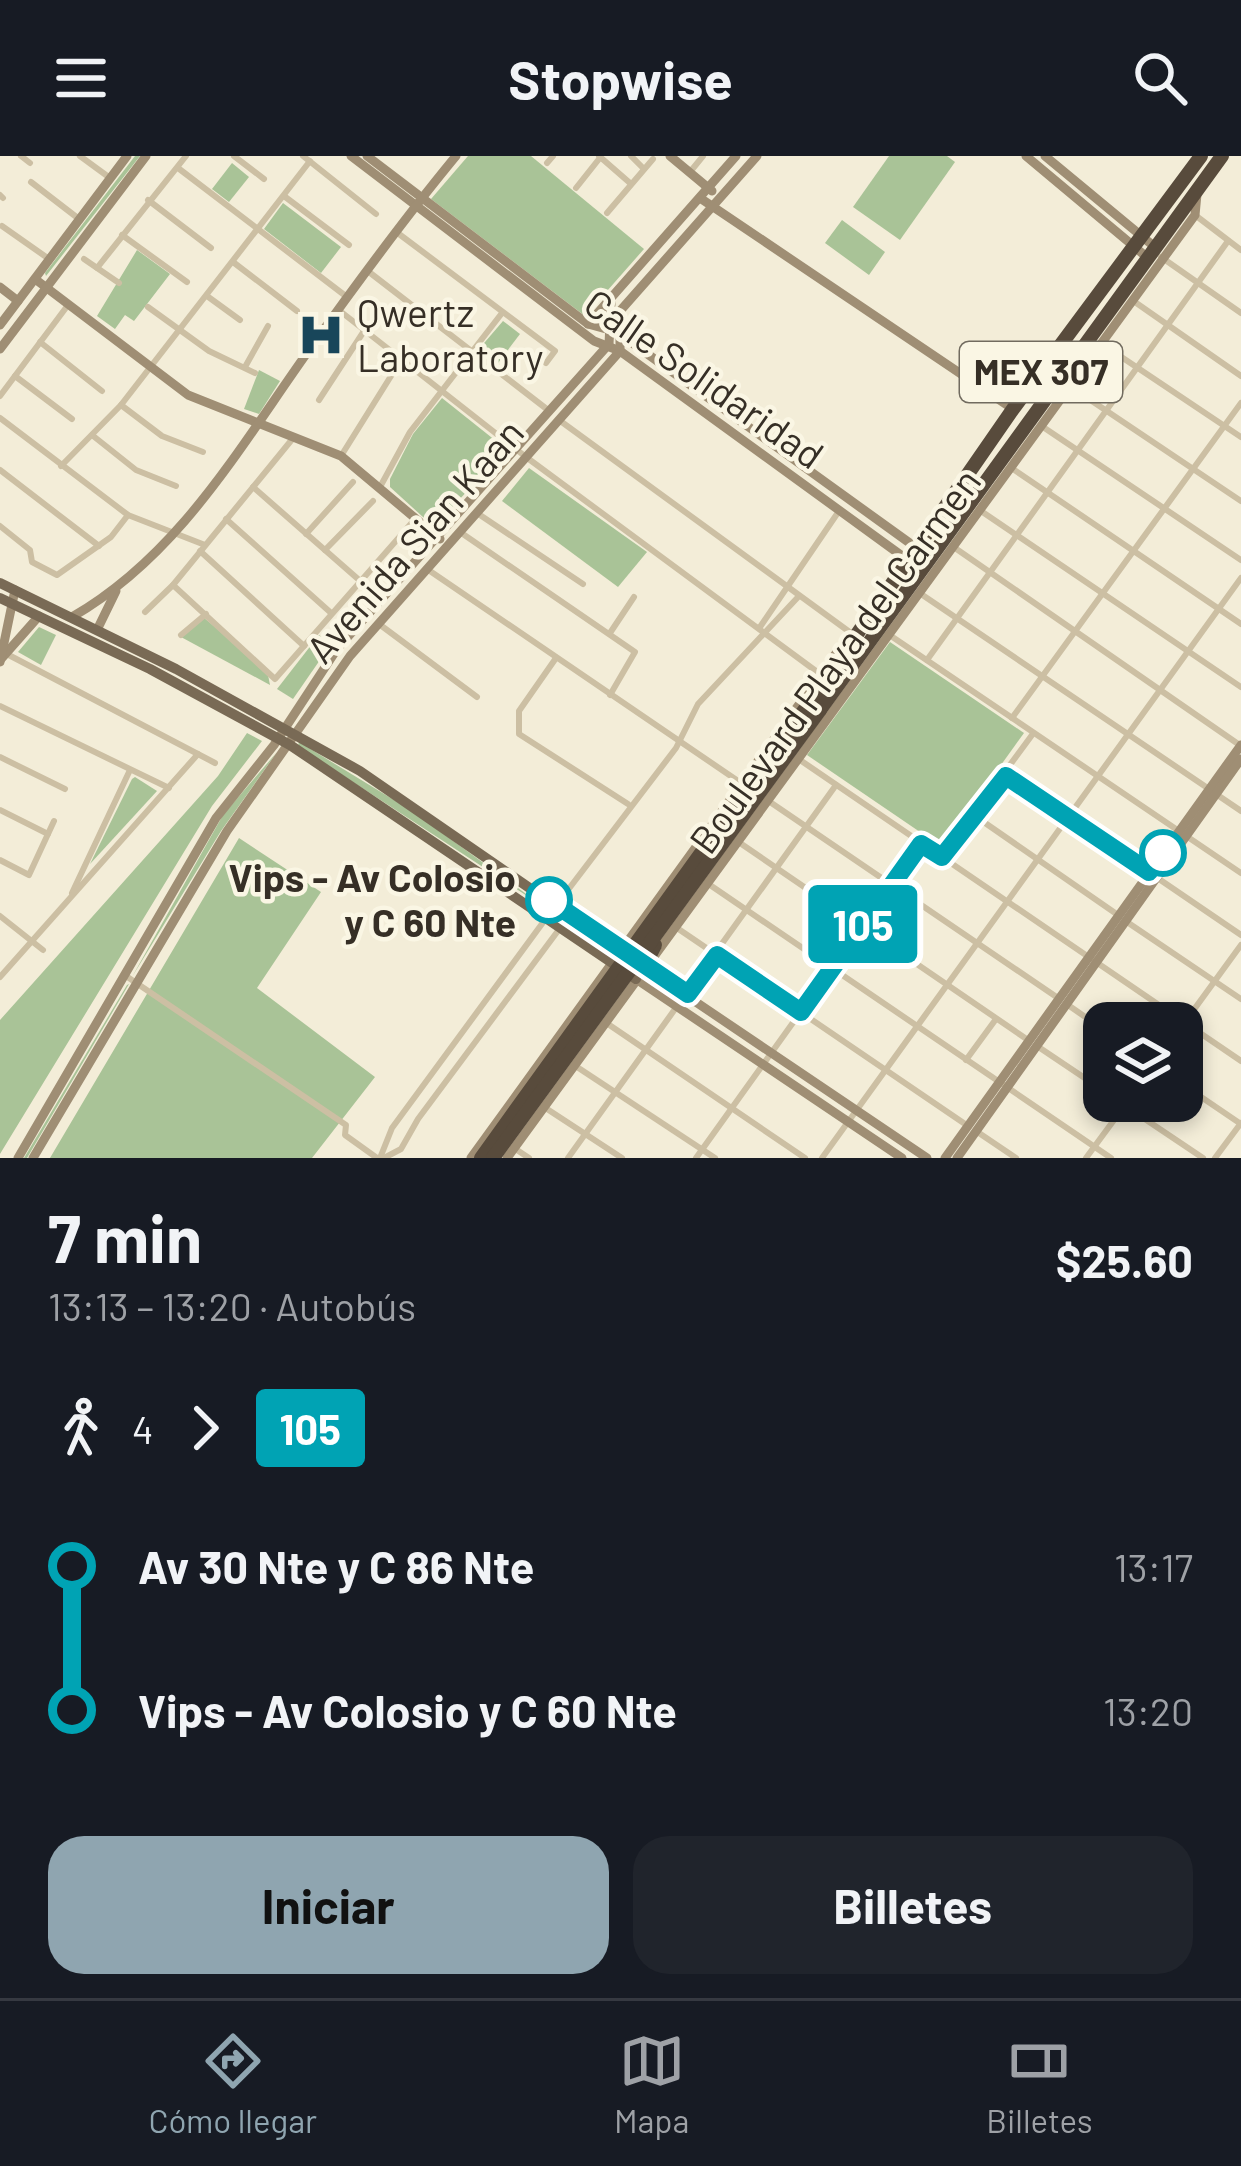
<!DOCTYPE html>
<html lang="es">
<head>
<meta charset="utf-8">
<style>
  body { margin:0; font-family:Barlow,sans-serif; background:#20242c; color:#f1f3f6; height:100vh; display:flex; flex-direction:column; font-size:45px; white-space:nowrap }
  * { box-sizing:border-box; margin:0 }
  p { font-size:39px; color:#9ea1a6 }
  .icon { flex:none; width:66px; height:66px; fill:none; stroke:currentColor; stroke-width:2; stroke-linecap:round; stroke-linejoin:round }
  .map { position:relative; height:1002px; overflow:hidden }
  .drawer { display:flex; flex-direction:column; background:#171b24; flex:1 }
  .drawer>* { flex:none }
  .badge { padding:0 24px; border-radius:9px; font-size:42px; line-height:78px }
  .controls { position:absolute; left:1083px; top:846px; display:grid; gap:24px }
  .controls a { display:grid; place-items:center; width:120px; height:120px; border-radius:24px; background:#171b24; box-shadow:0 6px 18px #0003; font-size:60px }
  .map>.badge { position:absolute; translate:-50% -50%; box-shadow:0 0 0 6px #fff }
  .legs { display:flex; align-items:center; gap:18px; height:132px; padding:0 48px; font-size:39px }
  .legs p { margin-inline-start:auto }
  .head { display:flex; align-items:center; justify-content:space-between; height:204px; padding:0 48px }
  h1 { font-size:66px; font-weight:700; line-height:90px }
  .primary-button { display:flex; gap:24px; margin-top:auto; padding:24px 48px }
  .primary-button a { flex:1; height:138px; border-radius:36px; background:#8fa5b0; color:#111; font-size:48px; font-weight:700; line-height:138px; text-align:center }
  .primary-button a+a { background:#20242c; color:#f1f3f6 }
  ul { padding:0 48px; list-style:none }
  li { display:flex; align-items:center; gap:42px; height:144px; font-size:45px }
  li i { display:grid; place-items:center; width:18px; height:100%; margin:0 15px; background:currentColor }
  li i::after { content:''; width:30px; height:30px; margin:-15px; border:9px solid; border-radius:50%; background:#171b24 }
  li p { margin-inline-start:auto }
  li:first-child i { background:linear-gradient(#0000 50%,currentColor 0) }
  li:last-child i { background:linear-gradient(currentColor 50%,#0000 0) }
  header { display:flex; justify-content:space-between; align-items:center; height:156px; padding:0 48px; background:#171b24; font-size:54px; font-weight:700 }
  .tabs { display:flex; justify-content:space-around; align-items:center; height:168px; border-top:3px solid #363941; background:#171b24; font-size:33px; color:#9ea1a6 }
  .tabs a { display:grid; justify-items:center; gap:6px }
  .tabs .selected { color:#8fa5b0 }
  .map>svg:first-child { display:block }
  .green { fill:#a9c397 }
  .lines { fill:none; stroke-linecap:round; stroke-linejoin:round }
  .street { stroke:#ccbfa3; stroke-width:6 }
  .secondary { stroke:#9f8e74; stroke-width:9 }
  .primary { stroke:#796a55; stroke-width:10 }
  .highway { stroke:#584b3c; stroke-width:14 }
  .highway-bridge { stroke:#584b3c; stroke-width:14 }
  .line-1-casing { stroke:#fff; stroke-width:27 }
  .line-1 { stroke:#00a3b4; stroke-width:18 }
  .stop-1-dot { fill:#fff; stroke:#00a3b4; stroke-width:6 }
  .labels { text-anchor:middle; stroke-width:9; stroke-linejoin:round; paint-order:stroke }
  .shield { fill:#faf6e4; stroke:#716b5f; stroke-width:3 }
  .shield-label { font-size:36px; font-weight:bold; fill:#362f26 }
  .poi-label { font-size:39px; fill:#362f26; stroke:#faf6e4; text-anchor:start }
  .street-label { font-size:39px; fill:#362f26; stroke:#faf6e4 }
  .stop-label { font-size:39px; font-weight:bold; fill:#362f26; stroke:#faf6e4; text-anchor:end }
</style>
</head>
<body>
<header><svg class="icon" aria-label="menu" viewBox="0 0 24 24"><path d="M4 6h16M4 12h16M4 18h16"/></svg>Stopwise<svg class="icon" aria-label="search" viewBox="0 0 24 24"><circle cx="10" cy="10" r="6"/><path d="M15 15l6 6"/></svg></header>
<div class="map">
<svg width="1241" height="1002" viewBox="0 0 1241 1002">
  <rect width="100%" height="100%" fill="#f3edd8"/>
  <g class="green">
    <path d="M 135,0 L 140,0 L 46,120 L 45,117 Z"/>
    <path d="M 468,0 L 531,0 L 644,93 L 585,160 L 431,43 Z"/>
    <path d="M 889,0 L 947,0 L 955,6 L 900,84 L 853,51 Z"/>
    <path d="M 232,7 L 249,21 L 229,46 L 212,33 Z"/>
    <path d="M 283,47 L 341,91 L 321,117 L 264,73 Z"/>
    <path d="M 842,64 L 885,96 L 869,119 L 825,87 Z"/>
    <path d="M 137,94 L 170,118 L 134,165 L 125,159 L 115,173 L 97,160 Z"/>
    <path d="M 503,165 L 520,178 L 495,211 L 479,193 Z"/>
    <path d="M 259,214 L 280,225 L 259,258 L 244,253 Z"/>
    <path d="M 442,242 L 506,293 L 434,371 L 390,331 L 390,323 L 413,278 Z"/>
    <path d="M 529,312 L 647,396 L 618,431 L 502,345 Z"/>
    <path d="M 203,461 L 267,514 L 270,529 L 181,481 Z"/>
    <path d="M 39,471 L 56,479 L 41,509 L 18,496 Z"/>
    <path d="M 319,479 L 331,488 L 293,543 L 277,533 Z"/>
    <path d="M 890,486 L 1024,577 L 942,691 L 807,599 Z"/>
    <path d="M 247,577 L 262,585 L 212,650 L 0,998 L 0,864 L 218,620 Z"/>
    <path d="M 299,586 L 412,655 L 544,751 L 298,590 Z"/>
    <path d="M 277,596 L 221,675 L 132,821 L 223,659 Z"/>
    <path d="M 135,621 L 157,635 L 90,708 L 132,623 Z"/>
    <path d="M 239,682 L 321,736 L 257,832 L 375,921 L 312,1002 L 50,1002 Z"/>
    <path d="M 129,828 L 27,1002 L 24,1002 L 127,829 Z"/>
  </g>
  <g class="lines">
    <g class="street">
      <path d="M 21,0 L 30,7"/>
      <path d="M 80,0 L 110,22"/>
      <path d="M 234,0 L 264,23"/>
      <path d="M 303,0 L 376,58"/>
      <path d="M 599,0 L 630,27"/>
      <path d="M 631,0 L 644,13"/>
      <path d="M 547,7 L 553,0"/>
      <path d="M 178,12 L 347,141"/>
      <path d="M 690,16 L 703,0"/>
      <path d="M 31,26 L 79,63"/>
      <path d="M 576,32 L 599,3"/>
      <path d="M 0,39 L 3,42"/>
      <path d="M 284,40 L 349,89"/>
      <path d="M 148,44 L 211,92"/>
      <path d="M 607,57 L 653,3"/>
      <path d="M 1195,59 L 1241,94"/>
      <path d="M 2,70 L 49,103"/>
      <path d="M 399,78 L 555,195 L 546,207"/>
      <path d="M 122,79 L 187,126"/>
      <path d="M 1161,101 L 1241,157"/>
      <path d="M 84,103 L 119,127"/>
      <path d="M 233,106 L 297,155"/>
      <path d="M 97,112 L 186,0"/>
      <path d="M 369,116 L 548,254"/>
      <path d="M 207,140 L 240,164"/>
      <path d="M 1132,144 L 1241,220"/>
      <path d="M 148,151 L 209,195 L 255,217"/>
      <path d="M 340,155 L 526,301 L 820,518"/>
      <path d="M 40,186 L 102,235"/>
      <path d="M 1102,188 L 1241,281"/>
      <path d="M 245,211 L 268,170"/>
      <path d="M 15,220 L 72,263"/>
      <path d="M 1071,231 L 1241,345"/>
      <path d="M 0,240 L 68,149"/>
      <path d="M 319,244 L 364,175"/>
      <path d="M 121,249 L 162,280 L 203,296"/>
      <path d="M 0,262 L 128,359 L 205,389"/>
      <path d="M 559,264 L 851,477"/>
      <path d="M 1043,271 L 1241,404"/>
      <path d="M 92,279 L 136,314 L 176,330"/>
      <path d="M 341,300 L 401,204"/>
      <path d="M 61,310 L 121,249 L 310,5"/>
      <path d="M 1013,313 L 1241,468"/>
      <path d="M 0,314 L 99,390"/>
      <path d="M 253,331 L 358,423"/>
      <path d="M 380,331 L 410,276 L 502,157"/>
      <path d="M 981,355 L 1241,531"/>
      <path d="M 477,357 L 583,428"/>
      <path d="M 226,363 L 330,456"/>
      <path d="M 0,370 L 30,394 L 32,406 L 57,419 L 111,381 L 128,359"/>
      <path d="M 460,376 L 635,496 L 610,539"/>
      <path d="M 306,378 L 353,326"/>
      <path d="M 955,392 L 1241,590"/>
      <path d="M 325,394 L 373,345"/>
      <path d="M 200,395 L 304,490"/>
      <path d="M 427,413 L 741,627"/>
      <path d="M 173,429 L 275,523 L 416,362"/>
      <path d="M 921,438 L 1209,633"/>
      <path d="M 145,456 L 173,429 L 294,281"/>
      <path d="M 379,468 L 477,541"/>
      <path d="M 760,471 L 839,355"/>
      <path d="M 610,477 L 634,441"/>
      <path d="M 181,479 L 206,458"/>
      <path d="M 891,480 L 1241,717"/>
      <path d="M 3,496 L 215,607"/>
      <path d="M 556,502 L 519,555 L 519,578 L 628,648"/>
      <path d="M 927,504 L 1228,85"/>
      <path d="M 0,550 L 169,632"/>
      <path d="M 1012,562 L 1241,247"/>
      <path d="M 0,601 L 65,633"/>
      <path d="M 800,604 L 1241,905"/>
      <path d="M 1006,619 L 1149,716"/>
      <path d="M 1216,638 L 1241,655"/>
      <path d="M 770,646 L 1058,842"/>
      <path d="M 0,654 L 48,678"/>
      <path d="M 975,660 L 1118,759"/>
      <path d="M 740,687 L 1028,884"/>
      <path d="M 942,701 L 1032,579"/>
      <path d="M 0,704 L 29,719 L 54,665"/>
      <path d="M 1156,721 L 1241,779"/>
      <path d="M 710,729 L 1111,1002"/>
      <path d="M 72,737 L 130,614"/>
      <path d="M 555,751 L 676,592 L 698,548 L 799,440"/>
      <path d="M 0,760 L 43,794"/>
      <path d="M 1127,766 L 1241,843"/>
      <path d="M 677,772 L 968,970"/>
      <path d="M 126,820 L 346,969 L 345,979 L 377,1002"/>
      <path d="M 0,821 L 198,598"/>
      <path d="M 1068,849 L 1104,874"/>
      <path d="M 605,866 L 805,1002"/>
      <path d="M 1182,870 L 1241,789"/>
      <path d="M 1037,890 L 1104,935"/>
      <path d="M 966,904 L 996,863"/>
      <path d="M 574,909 L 715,1002"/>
      <path d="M 1182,928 L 1241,968"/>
      <path d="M 1118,945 L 1203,1002"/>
      <path d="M 544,951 L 622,1002"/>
      <path d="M 976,975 L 1016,1002"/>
      <path d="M 514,992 L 529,1002"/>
      <path d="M 380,1002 L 392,972 L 547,761"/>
      <path d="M 384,1002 L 401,993 L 418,963 L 569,760"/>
      <path d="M 568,1002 L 836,629"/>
      <path d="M 696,1002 L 921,688"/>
      <path d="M 822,1002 L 1241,422"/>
      <path d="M 1086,1002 L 1128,945"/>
      <path d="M 1215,1002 L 1241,967"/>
    </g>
    <g class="secondary">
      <path d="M 351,0 L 594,185 L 620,195 L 909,405"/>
      <path d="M 367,0 L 588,168 L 617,176 L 918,393"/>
      <path d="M 670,0 L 712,35"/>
      <path d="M 1026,0 L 1149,103"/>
      <path d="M 1045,0 L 1156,92"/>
      <path d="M 700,42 L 1013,253"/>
      <path d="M 35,123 L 188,239 L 341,300 L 440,383"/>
      <path d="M 0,131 L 18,145"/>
      <path d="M 588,168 L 736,0"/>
      <path d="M 0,169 L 127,0"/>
      <path d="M 0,193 L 146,0"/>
      <path d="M 72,461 C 178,400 238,294 307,197 C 354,131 404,63 456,0"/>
      <path d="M 97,474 L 116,435"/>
      <path d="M 1,503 L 39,460"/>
      <path d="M 0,506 L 15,434"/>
      <path d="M 644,811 L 927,1002"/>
      <path d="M 636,823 L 902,1002"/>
      <path d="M 18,1002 L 216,662 L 274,589 L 337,493 L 609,188 L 611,147"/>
      <path d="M 33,1002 L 227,675 L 350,500 L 620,195 L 620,155 L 757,0"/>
      <path d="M 471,1002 L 845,485"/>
      <path d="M 507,1002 L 1195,59 L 1197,38"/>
      <path d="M 945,1002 L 1241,589"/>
      <path d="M 957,1002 L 1241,603"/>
    </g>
    <g class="primary">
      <path d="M 0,427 L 176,513 L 360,615 L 631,802"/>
      <path d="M 0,442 L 150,513 L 290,589 L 636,823"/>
    </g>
    <g class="highway">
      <path d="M 810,546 L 1013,253 L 1201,0"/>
      <path d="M 820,554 L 1222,0"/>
      <path d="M 644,811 L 655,789"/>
    </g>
    <g class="highway-bridge">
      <path d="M 481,1002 L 810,546"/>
      <path d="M 493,1002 L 820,554"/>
    </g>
  </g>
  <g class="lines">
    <defs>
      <path id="line-1" d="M 549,744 L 688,838 L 717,799 L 801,856 L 921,688 L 942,701 L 1006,620 L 1149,716 L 1163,697"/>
    </defs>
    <use href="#line-1" class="line-1-casing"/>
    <use href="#line-1" class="line-1"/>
  </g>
  <defs>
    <symbol id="hospital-bare" viewBox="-9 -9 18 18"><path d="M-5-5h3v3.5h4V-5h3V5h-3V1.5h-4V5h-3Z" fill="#18465a" stroke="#faf6e4" stroke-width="2.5" paint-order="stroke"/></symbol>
  </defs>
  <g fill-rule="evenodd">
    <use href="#hospital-bare" x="288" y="146" width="66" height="66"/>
  </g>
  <g class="stop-1-dot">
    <circle cx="1163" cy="697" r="21"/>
    <circle cx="549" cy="744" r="21"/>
  </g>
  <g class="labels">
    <rect class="shield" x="960" y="186" width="162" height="60" rx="9"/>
    <g class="shield-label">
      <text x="1041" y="229">MEX 307</text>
    </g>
    <g class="poi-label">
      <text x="357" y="171">Qwertz<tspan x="357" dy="45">Laboratory</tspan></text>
    </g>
    <g class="street-label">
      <text transform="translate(704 223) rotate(35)" y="14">Calle Solidaridad</text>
      <text transform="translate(415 385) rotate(-49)" y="14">Avenida Sian Kaan</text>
      <text transform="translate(835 505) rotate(-54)" y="14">Boulevard Playa del Carmen</text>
    </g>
    <g class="stop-label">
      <text x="516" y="736">Vips - Av Colosio<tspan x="516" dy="45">y C 60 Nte</tspan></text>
    </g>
  </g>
</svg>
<div class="controls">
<a><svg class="icon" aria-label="layers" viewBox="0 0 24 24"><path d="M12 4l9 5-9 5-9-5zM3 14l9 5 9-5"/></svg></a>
</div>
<b class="badge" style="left:863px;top:768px;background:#00a3b4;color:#fff">105</b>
</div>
<section class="drawer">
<div class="head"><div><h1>7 min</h1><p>13:13 – 13:20 · Autobús</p></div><b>$25.60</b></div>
<div class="legs"><svg class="icon" aria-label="walk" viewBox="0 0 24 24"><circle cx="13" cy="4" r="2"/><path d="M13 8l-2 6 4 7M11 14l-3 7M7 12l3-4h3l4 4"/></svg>4<svg class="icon" aria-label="forward" viewBox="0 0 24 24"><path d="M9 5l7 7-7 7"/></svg><b class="badge" style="background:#00a3b4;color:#fff">105</b></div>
<ul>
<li><i style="color:#00a3b4"></i><b>Av 30 Nte y C 86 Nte</b><p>13:17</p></li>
<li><i style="color:#00a3b4"></i><b>Vips - Av Colosio y C 60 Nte</b><p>13:20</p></li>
</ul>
<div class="primary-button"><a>Iniciar</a><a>Billetes</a></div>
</section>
<nav class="tabs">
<a class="selected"><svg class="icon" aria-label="directions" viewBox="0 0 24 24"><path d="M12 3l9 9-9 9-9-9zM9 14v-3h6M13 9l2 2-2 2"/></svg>Cómo llegar</a>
<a><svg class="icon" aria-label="map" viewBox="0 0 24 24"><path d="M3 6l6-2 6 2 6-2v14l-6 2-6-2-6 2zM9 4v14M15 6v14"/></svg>Mapa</a>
<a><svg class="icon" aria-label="tickets" viewBox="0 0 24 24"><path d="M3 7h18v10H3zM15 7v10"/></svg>Billetes</a>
</nav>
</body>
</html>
